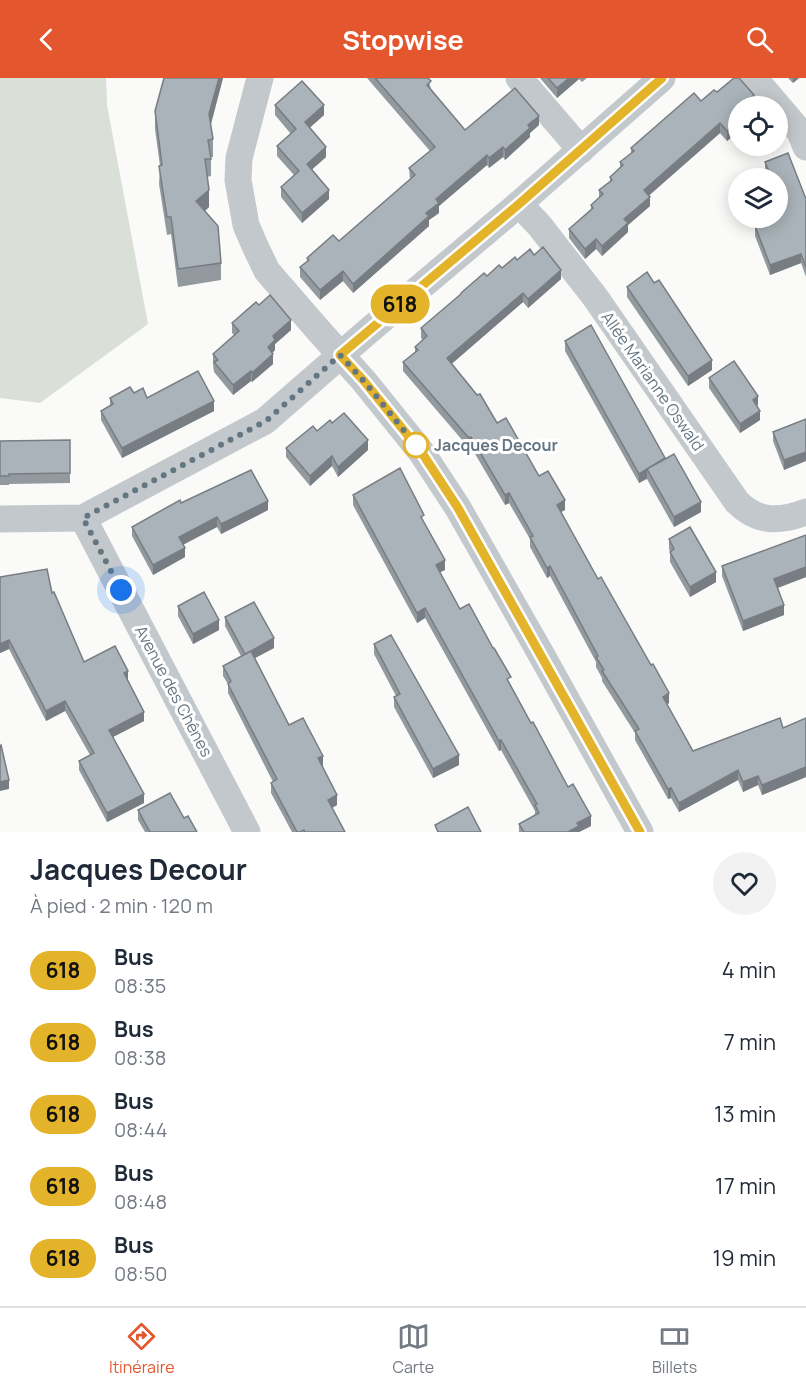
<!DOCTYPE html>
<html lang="fr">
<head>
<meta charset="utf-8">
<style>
  body { margin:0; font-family:Manrope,sans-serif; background:#f2f2f3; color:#1f2937; height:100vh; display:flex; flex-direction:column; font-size:22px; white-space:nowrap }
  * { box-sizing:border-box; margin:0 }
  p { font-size:20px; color:#747a83 }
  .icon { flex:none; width:33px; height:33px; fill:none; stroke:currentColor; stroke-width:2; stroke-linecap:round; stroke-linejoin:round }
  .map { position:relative; height:754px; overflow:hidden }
  .side { display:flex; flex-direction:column; background:#fff; flex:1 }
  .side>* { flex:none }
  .badge { padding:0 12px; border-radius:20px; font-size:21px; line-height:39px }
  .tools { position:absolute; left:728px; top:18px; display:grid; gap:12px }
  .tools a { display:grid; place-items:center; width:60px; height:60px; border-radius:50%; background:#fff; box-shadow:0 3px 15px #0003; font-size:30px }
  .you { position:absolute; width:30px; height:30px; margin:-15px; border:4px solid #fff; border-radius:50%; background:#1a73e8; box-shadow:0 0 0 9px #1a73e833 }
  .map>.badge { position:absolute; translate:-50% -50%; box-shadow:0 0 0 3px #fff }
  .round { display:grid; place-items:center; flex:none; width:63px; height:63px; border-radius:32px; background:#f2f2f3 }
  .summary { display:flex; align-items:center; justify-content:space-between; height:102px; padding:0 30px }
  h1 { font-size:28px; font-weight:700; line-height:45px }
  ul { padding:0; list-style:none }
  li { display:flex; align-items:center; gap:18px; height:72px; padding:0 30px }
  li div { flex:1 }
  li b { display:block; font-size:22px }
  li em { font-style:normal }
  li .badge { min-width:66px; font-weight:700; text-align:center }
  header { display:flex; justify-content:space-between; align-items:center; height:78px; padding:0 30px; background:#e4572e; color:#fff; font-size:27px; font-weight:700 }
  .tab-bar { display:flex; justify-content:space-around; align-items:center; height:84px; border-top:2px solid #e0e1e3; background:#fff; font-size:16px; color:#747a83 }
  .tab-bar a { display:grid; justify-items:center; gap:3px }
  .tab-bar .current { color:#e4572e }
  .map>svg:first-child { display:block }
  .green { fill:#dadfd7 }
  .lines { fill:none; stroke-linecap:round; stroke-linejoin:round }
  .street { stroke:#c3c8cc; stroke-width:27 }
  .wall { fill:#929a9f }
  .shaded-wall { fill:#777d82 }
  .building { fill:#aab3b9; stroke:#777d82; stroke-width:1.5 }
  .line-casing { stroke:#fff; stroke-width:14 }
  .line { stroke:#e3b32a; stroke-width:9 }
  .walk { stroke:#657683; stroke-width:6; stroke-dasharray:0 10.8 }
  .stop-dot { fill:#fff; stroke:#e3b32a; stroke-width:3 }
  .labels { text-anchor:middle; stroke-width:6; stroke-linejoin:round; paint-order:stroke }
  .street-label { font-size:16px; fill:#657683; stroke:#fff }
  .stop-label { font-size:16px; font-weight:bold; fill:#657683; stroke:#fff; text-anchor:start }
</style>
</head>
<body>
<header><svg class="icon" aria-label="back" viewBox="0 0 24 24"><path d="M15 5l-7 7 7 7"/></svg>Stopwise<svg class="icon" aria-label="search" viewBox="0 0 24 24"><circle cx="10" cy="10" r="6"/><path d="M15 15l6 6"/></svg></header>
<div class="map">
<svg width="806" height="754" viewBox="0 0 806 754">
  <rect width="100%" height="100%" fill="#fafaf8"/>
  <path class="green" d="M 0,0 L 106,0 L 107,27 L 148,246 L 40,325 L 0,320 Z"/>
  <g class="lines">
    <g class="street">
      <path d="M 260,0 L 239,80 L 238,102 L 246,147 L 255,168 L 267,193 L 319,253 L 364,303 L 422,375 L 458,430 L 541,576 L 640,754"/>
      <path d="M 519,0 L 581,72"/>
      <path d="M 754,0 L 800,54 L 806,69"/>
      <path d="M 519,126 L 539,147 L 595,219 L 737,424 C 758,445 780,444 806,434"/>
      <path d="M 83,440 L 247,754"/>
      <path d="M 0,441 L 83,440 L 265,343 L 366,255 L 519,126 L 662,0"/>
    </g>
  </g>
  <g class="wall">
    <path d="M 164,0 L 223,0 L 210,47 L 213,61 L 213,79 L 211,79 L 211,98 L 207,99 L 209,129 L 205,133 L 221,185 L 221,202 L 178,209 L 171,156 L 167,157 L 159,106 L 160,88 L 155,51 L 155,33 Z"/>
    <path d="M 367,0 L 428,0 L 431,11 L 465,52 L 539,47 L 530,55 L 530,59 L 505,82 L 503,79 L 489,90 L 487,87 L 439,128 L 439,135 L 429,142 L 429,148 L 353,215 L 343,203 L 320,222 L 300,199 L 300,189 L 307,183 L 307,180 L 339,163 L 410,101 L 409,90 L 430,73 Z"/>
    <path d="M 540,0 L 587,0 L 582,4 L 579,1 L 557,20 Z"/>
    <path d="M 788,0 L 799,0 L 793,5 Z"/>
    <path d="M 717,14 L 754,27 L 752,28 L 738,28 L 738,54 L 727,63 L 720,55 L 649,117 L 650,128 L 628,147 L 628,154 L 602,178 L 596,171 L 585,181 L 569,160 L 569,151 L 591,132 L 591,127 L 599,120 L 599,112 L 610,104 L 610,99 L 620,90 L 620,84 L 631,76 L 631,70 L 701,23 Z"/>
    <path d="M 275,27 L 324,37 L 309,50 L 326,79 L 312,91 L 329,121 L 302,145 L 281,119 L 281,109 L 294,97 L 277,78 L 277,68 L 291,56 L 275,37 Z"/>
    <path d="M 765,84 L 806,121 L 806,199 L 801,185 L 770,197 L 755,158 L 755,148 L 777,139 L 777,100 L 765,100 L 765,98 L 766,97 L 765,94 Z"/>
    <path d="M 534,177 L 561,201 L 528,230 L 523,224 L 451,286 L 497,345 L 539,398 L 565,432 L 561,434 L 598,501 L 669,625 L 667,626 L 693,673 L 783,650 L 806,640 L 806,699 L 762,717 L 758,707 L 743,714 L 738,702 L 679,734 L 671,720 L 668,721 L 635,662 L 635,655 L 602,603 L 602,600 L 596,589 L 596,584 L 550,498 L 547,500 L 530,469 L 530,461 L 509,425 L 505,427 L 471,369 L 469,370 L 403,293 L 403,284 L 415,274 L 415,269 L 423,262 L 421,260 L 421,250 L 461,217 L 461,215 L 487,198 L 517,182 Z"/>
    <path d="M 627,209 L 712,292 L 688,308 L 627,219 Z"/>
    <path d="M 232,245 L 291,252 L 275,266 L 275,272 L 272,275 L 273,286 L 252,304 L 251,303 L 233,317 L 214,294 L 213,286 L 213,276 L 234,257 L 232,255 Z"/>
    <path d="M 565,263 L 665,381 L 701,434 L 674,449 L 647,401 L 639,405 L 565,273 Z"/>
    <path d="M 709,300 L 757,328 L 760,342 L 740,355 L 709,310 Z"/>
    <path d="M 134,315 L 147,320 L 214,333 L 122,380 L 101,342 L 101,333 L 110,328 L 110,320 Z"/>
    <path d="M 806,341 L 784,392 L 773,363 L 773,354 Z"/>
    <path d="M 332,345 L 368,372 L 338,399 L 332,388 L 310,408 L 286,379 L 286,370 Z"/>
    <path d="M 70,362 L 70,405 L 9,406 L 9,407 L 0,407 L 0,363 Z"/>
    <path d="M 353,417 L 424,445 L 445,492 L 440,494 L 460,531 L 511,608 L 531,645 L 591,748 L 579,754 L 519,754 L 519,746 L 535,737 L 535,733 L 501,672 L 499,673 L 425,540 L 417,545 L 353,427 Z"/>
    <path d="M 181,425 L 268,432 L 221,456 L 217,449 L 183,466 L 185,479 L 153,497 L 132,458 L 132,449 Z"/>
    <path d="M 806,457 L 806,499 L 778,510 L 784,537 L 743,553 L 722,498 L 722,488 Z"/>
    <path d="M 669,461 L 716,504 L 690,519 L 670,484 L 670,473 L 669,471 Z"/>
    <path d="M 52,515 L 84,584 L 128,602 L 127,603 L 144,643 L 113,659 L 144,725 L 107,744 L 79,692 L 79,683 L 90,677 L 65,633 L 46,643 L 9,571 L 0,575 L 0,554 Z"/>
    <path d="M 178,528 L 219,552 L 193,566 L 178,538 Z"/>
    <path d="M 225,539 L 274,570 L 255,580 L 289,647 L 323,687 L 322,688 L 337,727 L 332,730 L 345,754 L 292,754 L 271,715 L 271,705 L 273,704 L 228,615 L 228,606 L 223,598 L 223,588 L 241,578 L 225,548 Z"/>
    <path d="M 374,566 L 459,687 L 433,700 L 394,629 L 394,619 L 396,618 L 374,576 Z"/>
    <path d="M 138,732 L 184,740 L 197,754 L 145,754 L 138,742 Z"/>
  </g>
  <g class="shaded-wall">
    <path d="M 219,0 L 223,0 L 209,54 L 209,36 Z"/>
    <path d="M 569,0 L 579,0 L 579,1 L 557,20 L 557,10 Z"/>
    <path d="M 793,0 L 799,0 L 793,5 Z"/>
    <path d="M 754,17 L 754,27 L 752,28 L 746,28 L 746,24 Z"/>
    <path d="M 324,27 L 324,37 L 305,54 L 305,44 Z"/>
    <path d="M 539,38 L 539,47 L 530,55 L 530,59 L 505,82 L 505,72 L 528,47 Z"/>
    <path d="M 738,44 L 738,54 L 727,63 L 727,53 Z"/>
    <path d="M 720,45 L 720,55 L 644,122 L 644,112 Z"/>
    <path d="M 326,69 L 326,79 L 307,96 L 307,86 Z"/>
    <path d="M 503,69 L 503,79 L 489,90 L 489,80 Z"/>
    <path d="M 487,77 L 487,87 L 439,128 L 439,135 L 429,142 L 429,148 L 353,215 L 353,206 L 426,135 L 436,121 Z"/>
    <path d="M 209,112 L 209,129 L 196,141 L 196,123 Z"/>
    <path d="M 329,112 L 329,121 L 302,145 L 302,135 Z"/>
    <path d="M 650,119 L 650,128 L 628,147 L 628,154 L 602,178 L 602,168 L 624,141 Z"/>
    <path d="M 596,161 L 596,171 L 585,181 L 585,171 Z"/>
    <path d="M 801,176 L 801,185 L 770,197 L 770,187 Z"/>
    <path d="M 561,192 L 561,201 L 528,230 L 528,221 Z"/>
    <path d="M 343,193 L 343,203 L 320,222 L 320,212 Z"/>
    <path d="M 523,215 L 523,224 L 447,290 L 447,280 Z"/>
    <path d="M 291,242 L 291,252 L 275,266 L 275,272 L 268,279 L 268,269 L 273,258 Z"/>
    <path d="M 273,276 L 273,286 L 252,304 L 252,295 Z"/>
    <path d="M 712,282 L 712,292 L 688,308 L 688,298 Z"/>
    <path d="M 251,293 L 251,303 L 233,317 L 233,307 Z"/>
    <path d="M 758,318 L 758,328 L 753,322 Z"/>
    <path d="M 214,323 L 214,333 L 122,380 L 122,370 Z"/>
    <path d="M 760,333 L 760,342 L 740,355 L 740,346 Z"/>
    <path d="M 471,359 L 471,369 L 469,370 L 469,360 Z"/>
    <path d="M 368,362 L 368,372 L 338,399 L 338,389 Z"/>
    <path d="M 806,374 L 806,383 L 784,392 L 784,382 Z"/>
    <path d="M 332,378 L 332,388 L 310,408 L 310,398 Z"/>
    <path d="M 665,380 L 647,391 L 647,400 L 639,405 L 639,396 Z"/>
    <path d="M 509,415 L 509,425 L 505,427 L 505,417 Z"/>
    <path d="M 565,422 L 565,432 L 557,436 L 557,427 Z"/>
    <path d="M 268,423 L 268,432 L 221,456 L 221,446 Z"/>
    <path d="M 701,424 L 701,434 L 674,449 L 674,439 Z"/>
    <path d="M 217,439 L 217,449 L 179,469 L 179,459 Z"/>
    <path d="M 185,470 L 185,479 L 153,497 L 153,487 Z"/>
    <path d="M 445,482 L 445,492 L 436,496 L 436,487 Z"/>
    <path d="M 550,488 L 550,498 L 547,500 L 547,490 Z"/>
    <path d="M 806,489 L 806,499 L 774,511 L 774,501 Z"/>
    <path d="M 716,494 L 716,504 L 690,519 L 690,509 Z"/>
    <path d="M 784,527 L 784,537 L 743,553 L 743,543 Z"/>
    <path d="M 425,530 L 425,540 L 417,545 L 417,535 Z"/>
    <path d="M 219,542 L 219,552 L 193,566 L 193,556 Z"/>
    <path d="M 274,560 L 274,570 L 251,582 L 251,573 Z"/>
    <path d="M 9,562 L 9,571 L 0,575 L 0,566 Z"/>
    <path d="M 128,593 L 128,602 L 124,605 L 124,595 Z"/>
    <path d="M 669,615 L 669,625 L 663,629 L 663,619 Z"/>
    <path d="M 65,623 L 65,633 L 46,643 L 46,633 Z"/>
    <path d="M 144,634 L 144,643 L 109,661 L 109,652 Z"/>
    <path d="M 501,662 L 501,672 L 499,673 L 499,663 Z"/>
    <path d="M 459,677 L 459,687 L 433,700 L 433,691 Z"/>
    <path d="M 323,678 L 323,687 L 318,690 L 318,680 Z"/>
    <path d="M 806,689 L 806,699 L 762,717 L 762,707 Z"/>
    <path d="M 738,692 L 738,702 L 679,734 L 679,725 Z"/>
    <path d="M 758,698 L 758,707 L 743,714 L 743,704 Z"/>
    <path d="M 9,702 L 9,711 L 0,713 L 0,704 Z"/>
    <path d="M 671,710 L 671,720 L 668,721 L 668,711 Z"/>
    <path d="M 144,716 L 144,725 L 107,744 L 107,735 Z"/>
    <path d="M 337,717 L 337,727 L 328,732 L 328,722 Z"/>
    <path d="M 591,738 L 591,748 L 579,754 L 568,754 L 577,745 Z"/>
  </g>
  <g class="building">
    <path d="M 164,0 L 219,0 L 209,36 L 213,61 L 208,62 L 211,81 L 205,81 L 209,112 L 196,123 L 218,148 L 221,185 L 178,191 L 171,139 L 167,139 L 159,88 L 162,87 L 155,33 Z"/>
    <path d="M 375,0 L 428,0 L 431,3 L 427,7 L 465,52 L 515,10 L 539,38 L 528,47 L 530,50 L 505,72 L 503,69 L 489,80 L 487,77 L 436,121 L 439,125 L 426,135 L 429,138 L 353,206 L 343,193 L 320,212 L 300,189 L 309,182 L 307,180 L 333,157 L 339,163 L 415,97 L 409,90 L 435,69 Z"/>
    <path d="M 548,0 L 569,0 L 557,10 Z"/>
    <path d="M 734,0 L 739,0 L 754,17 L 746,24 L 750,28 L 738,28 L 738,44 L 727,53 L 720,45 L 644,112 L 650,119 L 624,141 L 628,145 L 602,168 L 596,161 L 585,171 L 569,151 L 593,130 L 591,127 L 603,116 L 599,112 L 612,102 L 610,99 L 623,87 L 620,84 L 634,73 L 631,70 L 694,15 L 701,23 L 714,12 L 717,14 Z"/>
    <path d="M 302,3 L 324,27 L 305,44 L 326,69 L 307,86 L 329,112 L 302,135 L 281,109 L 299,93 L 277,68 L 296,51 L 275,27 Z"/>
    <path d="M 788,75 L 806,121 L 806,189 L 801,176 L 770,187 L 755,148 L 781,138 L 777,128 L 777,100 L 766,100 L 765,98 L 770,96 L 765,84 Z"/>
    <path d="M 543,169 L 561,192 L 528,221 L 523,215 L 447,280 L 477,317 L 480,316 L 497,345 L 506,340 L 539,398 L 548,393 L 565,422 L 557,427 L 598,501 L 601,499 L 651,587 L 653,586 L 669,615 L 663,619 L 693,673 L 780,640 L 783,650 L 806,640 L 806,689 L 762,707 L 758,698 L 743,704 L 738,692 L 679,725 L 671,710 L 668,711 L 635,653 L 639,651 L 602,593 L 604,592 L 596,579 L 598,578 L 550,488 L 547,490 L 530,459 L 533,458 L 509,415 L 505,417 L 471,359 L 469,360 L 403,284 L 418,272 L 415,269 L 427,258 L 421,250 L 461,216 L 461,215 L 484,195 L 487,198 L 499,187 L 502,190 L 515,179 L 517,182 L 530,171 L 534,177 Z"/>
    <path d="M 647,194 L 654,205 L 659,202 L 712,282 L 688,298 L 627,209 Z"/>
    <path d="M 270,217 L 291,242 L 273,258 L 275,262 L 268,269 L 273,276 L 252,295 L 251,293 L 233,307 L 214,284 L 218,282 L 213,276 L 239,253 L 232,245 L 256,224 L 259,227 Z"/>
    <path d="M 591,247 L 665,380 L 639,396 L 565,263 Z"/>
    <path d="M 734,283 L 758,318 L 753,322 L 760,333 L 740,346 L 709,300 Z"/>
    <path d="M 198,293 L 214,323 L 122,370 L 101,333 L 113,326 L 110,320 L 130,309 L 134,315 L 143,310 L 147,320 Z"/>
    <path d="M 344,335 L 368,362 L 338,389 L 332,378 L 310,398 L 286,370 L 313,348 L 317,353 L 330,342 L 332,345 Z"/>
    <path d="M 806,341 L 806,374 L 784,382 L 773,354 Z"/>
    <path d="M 70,362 L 70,395 L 9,396 L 9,398 L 0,398 L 0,363 Z"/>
    <path d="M 674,376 L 701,424 L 674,439 L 647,391 Z"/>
    <path d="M 400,390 L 424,437 L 421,439 L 445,482 L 436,487 L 460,531 L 469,526 L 493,570 L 494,570 L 511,599 L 507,601 L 531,645 L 533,644 L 568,709 L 573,706 L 591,738 L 577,745 L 579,748 L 568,754 L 524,754 L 519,746 L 539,735 L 535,727 L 537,726 L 501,662 L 499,663 L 425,530 L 417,535 L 353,417 Z"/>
    <path d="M 251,392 L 268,423 L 221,446 L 217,439 L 179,459 L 185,470 L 153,487 L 132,449 L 180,422 L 181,425 Z"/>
    <path d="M 690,449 L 716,494 L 690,509 L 670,474 L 674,471 L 669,461 Z"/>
    <path d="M 806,457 L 806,489 L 774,501 L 784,527 L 743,543 L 722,488 Z"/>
    <path d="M 47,491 L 52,515 L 54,514 L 84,584 L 115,568 L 128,593 L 124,595 L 144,634 L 109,652 L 144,716 L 107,735 L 79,683 L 94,675 L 65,623 L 46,633 L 9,562 L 0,566 L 0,499 Z"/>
    <path d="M 204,514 L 219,542 L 193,556 L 178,528 Z"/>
    <path d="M 254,524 L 274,560 L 251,573 L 289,647 L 303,640 L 323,678 L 318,680 L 337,717 L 328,722 L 345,754 L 305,754 L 304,752 L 300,754 L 297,754 L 271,705 L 277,701 L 228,606 L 231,603 L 223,588 L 251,573 L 245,576 L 225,539 Z"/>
    <path d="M 391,557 L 459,677 L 433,691 L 394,619 L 400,616 L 374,566 Z"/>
    <path d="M 1,667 L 9,702 L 0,704 L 0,668 Z"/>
    <path d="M 170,715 L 184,740 L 188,738 L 197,754 L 150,754 L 138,732 Z"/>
    <path d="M 468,729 L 481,754 L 438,754 L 435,747 Z"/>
  </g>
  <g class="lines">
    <defs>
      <path id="line" d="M 640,754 L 458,430 L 422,375 L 364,303 L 340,277 L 519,126 L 662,0"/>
    </defs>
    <use href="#line" class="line-casing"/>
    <use href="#line" class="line"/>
    <path class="walk" d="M 121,512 L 83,440 L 266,343 L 340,277 L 364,303 L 422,375 L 416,367"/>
  </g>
  <circle class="stop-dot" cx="416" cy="367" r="12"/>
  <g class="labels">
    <g class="street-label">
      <text transform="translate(653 303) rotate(55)" y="6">Allée Marianne Oswald</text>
      <text transform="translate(174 613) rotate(62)" y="6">Avenue des Chênes</text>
    </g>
    <g class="stop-label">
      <text x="434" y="373">Jacques Decour</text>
    </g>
  </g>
</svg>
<div class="tools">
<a><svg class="icon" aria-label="locate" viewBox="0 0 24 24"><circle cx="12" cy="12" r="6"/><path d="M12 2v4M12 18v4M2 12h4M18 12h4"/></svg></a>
<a><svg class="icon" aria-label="layers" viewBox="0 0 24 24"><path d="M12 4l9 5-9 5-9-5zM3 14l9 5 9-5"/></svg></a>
</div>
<div class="you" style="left:121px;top:512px"></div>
<b class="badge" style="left:400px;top:226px;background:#e3b32a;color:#111">618</b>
</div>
<section class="side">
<div class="summary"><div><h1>Jacques Decour</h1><p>À pied · 2 min · 120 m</p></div><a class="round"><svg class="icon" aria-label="heart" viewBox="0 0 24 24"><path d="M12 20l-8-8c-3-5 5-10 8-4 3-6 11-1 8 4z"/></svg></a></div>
<ul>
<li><span class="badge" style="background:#e3b32a;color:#111">618</span><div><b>Bus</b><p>08:35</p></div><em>4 min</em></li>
<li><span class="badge" style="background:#e3b32a;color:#111">618</span><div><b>Bus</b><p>08:38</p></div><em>7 min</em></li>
<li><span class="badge" style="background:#e3b32a;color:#111">618</span><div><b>Bus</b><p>08:44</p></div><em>13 min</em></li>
<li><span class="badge" style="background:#e3b32a;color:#111">618</span><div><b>Bus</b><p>08:48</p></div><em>17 min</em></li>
<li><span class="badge" style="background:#e3b32a;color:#111">618</span><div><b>Bus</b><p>08:50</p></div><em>19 min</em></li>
</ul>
</section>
<nav class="tab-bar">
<a class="current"><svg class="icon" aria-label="directions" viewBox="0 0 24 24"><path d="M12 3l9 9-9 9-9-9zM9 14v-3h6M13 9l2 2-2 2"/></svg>Itinéraire</a>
<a><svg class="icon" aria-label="map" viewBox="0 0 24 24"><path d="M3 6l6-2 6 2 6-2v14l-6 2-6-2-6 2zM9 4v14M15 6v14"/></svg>Carte</a>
<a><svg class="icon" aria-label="tickets" viewBox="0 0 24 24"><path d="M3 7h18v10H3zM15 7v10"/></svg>Billets</a>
</nav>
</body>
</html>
